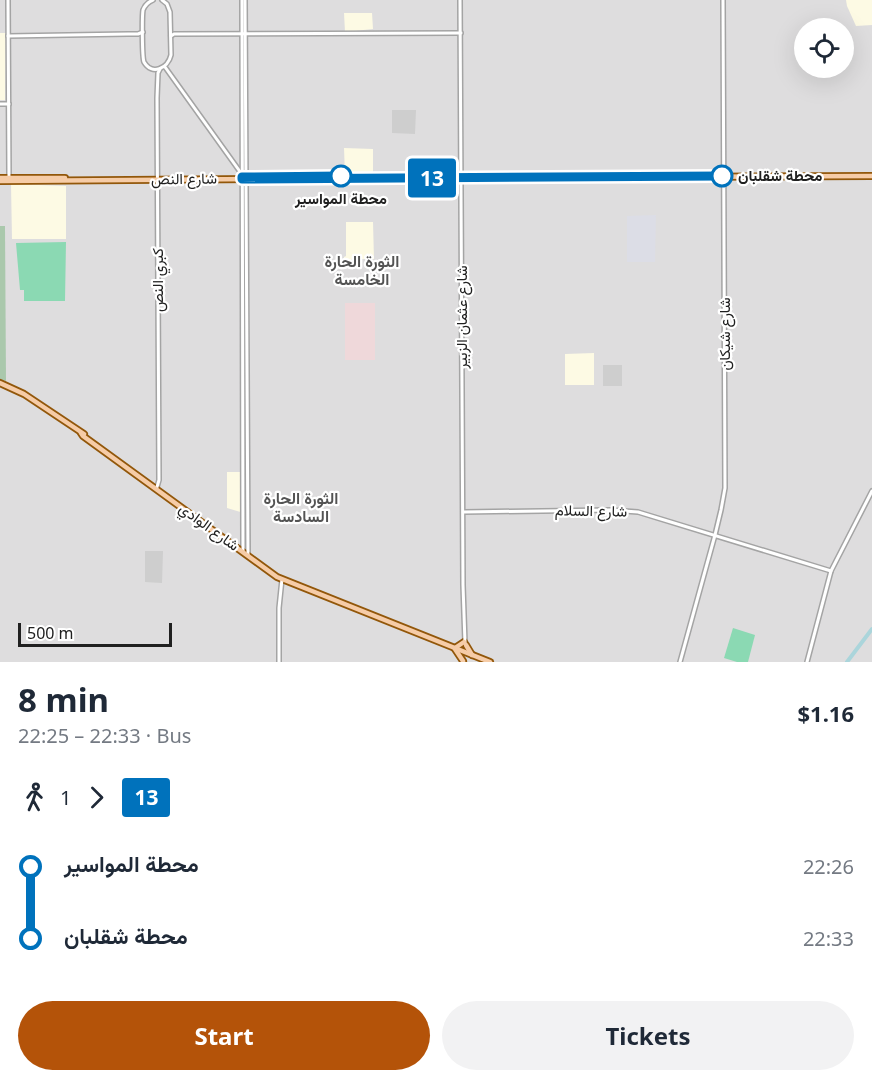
<!DOCTYPE html>
<html lang="en">
<head>
<meta charset="utf-8">
<style>
  body { margin:0; font-family:"Noto Sans",Vazirmatn,sans-serif; background:#f2f2f3; color:#1f2937; height:100vh; display:flex; flex-direction:column; font-size:22px; white-space:nowrap }
  * { box-sizing:border-box; margin:0 }
  p { font-size:20px; color:#747a83 }
  .icon { flex:none; width:33px; height:33px; fill:none; stroke:currentColor; stroke-width:2; stroke-linecap:round; stroke-linejoin:round }
  .map { position:relative; height:662px; overflow:hidden }
  .side { display:flex; flex-direction:column; background:#fff; flex:1 }
  .side>* { flex:none }
  .badge { padding:0 12px; border-radius:4px; font-size:21px; line-height:39px }
  .fabs { position:absolute; left:794px; top:18px; display:grid; gap:12px }
  .fabs a { display:grid; place-items:center; width:60px; height:60px; border-radius:50%; background:#fff; box-shadow:0 6px 24px #0002; font-size:30px }
  .scale { position:absolute; left:18px; bottom:15px; width:154px; box-sizing:border-box; padding-left:6px; border:3px solid #202020; border-top:0; font-size:16px; line-height:21px; white-space:nowrap; color:#202020; -webkit-text-stroke:4px #fff; paint-order:stroke }
  .map>.badge { position:absolute; translate:-50% -50%; box-shadow:0 0 0 3px #fff }
  .legs { display:flex; align-items:center; gap:9px; height:66px; padding:0 18px; font-size:20px }
  .legs p { margin-inline-start:auto }
  .headline { display:flex; align-items:center; justify-content:space-between; height:102px; padding:0 18px }
  h1 { font-size:33px; font-weight:700; line-height:45px }
  .button { display:flex; gap:12px; margin-top:auto; padding:12px 18px }
  .button a { flex:1; height:69px; border-radius:36px; background:#b45309; color:#fff; font-size:24px; font-weight:700; line-height:69px; text-align:center }
  .button a+a { background:#f2f2f3; color:#1f2937 }
  ul { padding:0 18px; list-style:none }
  li { display:flex; align-items:center; gap:21px; height:72px; font-size:22px }
  li i { display:grid; place-items:center; width:9px; height:100%; margin:0 8px; background:currentColor }
  li i::after { content:''; width:15px; height:15px; margin:-8px; border:4px solid; border-radius:50%; background:#fff }
  li p { margin-inline-start:auto }
  li:first-child i { background:linear-gradient(#0000 50%,currentColor 0) }
  li:last-child i { background:linear-gradient(currentColor 50%,#0000 0) }
  .map>svg:first-child { display:block }
  .residential { fill:#deddde; fill-rule:evenodd }
  .commercial { fill:#efd8da }
  .education { fill:#fdfae4 }
  .religious { fill:#cecece }
  .cemetery { fill:#aac8ac }
  .pitch { fill:#8bd9b3 }
  .plaza { fill:#dcdde6 }
  .lines { fill:none; stroke-linecap:round; stroke-linejoin:round }
  .river { stroke:#abd5db; stroke-width:4 }
  .minor-casing { stroke:#a4a4a4; stroke-width:6 }
  .major-casing { stroke:#92570a; stroke-width:8 }
  .minor { stroke:#fff; stroke-width:3 }
  .major { stroke:#f6cca7; stroke-width:4.5 }
  .line-1-casing { stroke:#fff; stroke-width:14 }
  .line-1 { stroke:#0072bc; stroke-width:9 }
  .stop-1-dot { fill:#fff; stroke:#0072bc; stroke-width:3 }
  .labels { text-anchor:middle; stroke-width:4.5; stroke-linejoin:round; paint-order:stroke }
  .stop-label { font-size:15px; font-weight:bold; fill:#202020; stroke:#fff; text-anchor:start }
  .street-label { font-size:15px; fill:#202020; stroke:#fff }
  .neighbourhood-label { font-size:16px; font-weight:bold; fill:#535353; stroke:#fff }
</style>
</head>
<body>
<div class="map">
<svg width="872" height="662" viewBox="0 0 872 662">
  <rect width="100%" height="100%" fill="#f0ece8"/>
  <path class="residential" d="M 0,0 L 872,0 L 872,662 L 0,662 ZM 804,28 L 843,28 L 843,68 L 804,68 Z"/>
  <rect class="commercial" x="345" y="303" width="30" height="57"/>
  <g class="education">
    <path d="M 846,0 L 872,0 L 872,25 L 856,26 L 847,6 Z"/>
    <path d="M 372,13 L 373,29 L 345,32 L 344,13 Z"/>
    <path d="M 0,33 L 6,33 L 5,100 L 0,100 Z"/>
    <path d="M 344,148 L 373,149 L 373,174 L 345,175 Z"/>
    <path d="M 11,184 L 66,186 L 66,239 L 12,239 Z"/>
    <path d="M 346,222 L 373,222 L 374,259 L 352,259 L 351,260 L 344,260 L 344,257 L 346,256 Z"/>
    <path d="M 594,353 L 594,385 L 565,385 L 565,354 Z"/>
    <path d="M 227,472 L 246,472 L 247,514 L 227,508 Z"/>
  </g>
  <g class="religious">
    <path d="M 392,110 L 416,110 L 415,134 L 392,133 Z"/>
    <rect x="603" y="365" width="19" height="21"/>
    <path d="M 145,551 L 163,551 L 162,583 L 145,582 Z"/>
  </g>
  <path class="cemetery" d="M 0,226 L 5,226 L 6,381 L 0,379 Z"/>
  <g class="pitch">
    <path d="M 66,242 L 65,301 L 24,301 L 24,290 L 20,290 L 16,243 Z"/>
    <path d="M 733,628 L 755,635 L 748,662 L 737,662 L 724,658 Z"/>
  </g>
  <path class="plaza" d="M 656,215 L 655,262 L 627,262 L 627,216 Z"/>
  <g class="lines">
    <path class="river" d="M 847,662 L 872,629"/>
    <defs>
      <g id="minor">
        <path d="M 8,0 L 9,178"/>
        <path d="M 153,0 C 148,2 145,5 143,10 C 142,16 142,57 144,62 C 152,76 168,68 171,55 L 170,12 L 167,4 L 162,0"/>
        <path d="M 242,0 L 243,552"/>
        <path d="M 245,0 L 248,556"/>
        <path d="M 460,0 L 463,585 L 465,643"/>
        <path d="M 8,36 L 128,34 L 138,34 L 143,32"/>
        <path d="M 171,36 L 174,34 L 461,33"/>
        <path d="M 165,67 L 241,173"/>
        <path d="M 0,104 L 9,104"/>
        <path d="M 157,487 L 159,480 L 157,98 L 158,73 L 160,69"/>
        <path d="M 464,512 L 610,510 L 638,512 L 831,571"/>
        <path d="M 279,662 L 279,608 L 282,579"/>
        <path d="M 680,662 L 715,535 L 721,510 L 725,488 L 723,0"/>
        <path d="M 807,662 L 831,571 L 872,491"/>
      </g>
      <g id="major">
        <path d="M 0,178 L 65,178"/>
        <path d="M 0,181 L 375,178 L 872,176"/>
        <path d="M 0,383 L 24,394 L 84,434"/>
        <path d="M 81,433 L 83,436 L 277,577 L 490,662"/>
        <path d="M 466,645 L 472,655"/>
        <path d="M 455,648 L 464,642"/>
        <path d="M 455,649 L 463,661"/>
      </g>
    </defs>
    <use href="#minor" class="minor-casing"/>
    <use href="#major" class="major-casing"/>
    <use href="#minor" class="minor"/>
    <use href="#major" class="major"/>
  </g>
  <g class="lines">
    <defs>
      <path id="line-1" d="M 341,176 L 242,177 L 242,179 L 722,176"/>
    </defs>
    <use href="#line-1" class="line-1-casing"/>
    <use href="#line-1" class="line-1"/>
  </g>
  <g class="stop-1-dot">
    <circle cx="341" cy="176" r="10"/>
    <circle cx="722" cy="176" r="10"/>
  </g>
  <g class="labels">
    <g class="stop-label">
      <text x="738" y="181">محطة شقلبان</text>
      <text x="341" y="204" text-anchor="middle">محطة المواسير</text>
    </g>
    <g class="street-label">
      <text transform="translate(184 179) rotate(-1)" y="5">شارع النص</text>
      <text transform="translate(158 280) rotate(-90)" y="5">كبري النص</text>
      <text transform="translate(462 317) rotate(-90)" y="5">شارع عثمان الزبير</text>
      <text transform="translate(725 334) rotate(-90)" y="5">شارع شيكان</text>
      <text transform="translate(591 511) rotate(1)" y="5">شارع السلام</text>
      <text transform="translate(209 527) rotate(36)" y="5">شارع الوادي</text>
    </g>
    <g class="neighbourhood-label">
      <text x="362" y="267">الثورة الحارة<tspan x="362" dy="18">الخامسة</tspan></text>
      <text x="301" y="504">الثورة الحارة<tspan x="301" dy="18">السادسة</tspan></text>
    </g>
  </g>
</svg>
<div class="fabs">
<a><svg class="icon" aria-label="locate" viewBox="0 0 24 24"><circle cx="12" cy="12" r="6"/><path d="M12 2v4M12 18v4M2 12h4M18 12h4"/></svg></a>
</div>
<div class="scale">500 m</div>
<b class="badge" style="left:432px;top:178px;background:#0072bc;color:#fff">13</b>
</div>
<section class="side">
<div class="headline"><div><h1>8 min</h1><p>22:25 – 22:33 · Bus</p></div><b>$1.16</b></div>
<div class="legs"><svg class="icon" aria-label="walk" viewBox="0 0 24 24"><circle cx="13" cy="4" r="2"/><path d="M13 8l-2 6 4 7M11 14l-3 7M7 12l3-4h3l4 4"/></svg>1<svg class="icon" aria-label="forward" viewBox="0 0 24 24"><path d="M9 5l7 7-7 7"/></svg><b class="badge" style="background:#0072bc;color:#fff">13</b></div>
<ul>
<li><i style="color:#0072bc"></i><b>محطة المواسير</b><p>22:26</p></li>
<li><i style="color:#0072bc"></i><b>محطة شقلبان</b><p>22:33</p></li>
</ul>
<div class="button"><a>Start</a><a>Tickets</a></div>
</section>
</body>
</html>
